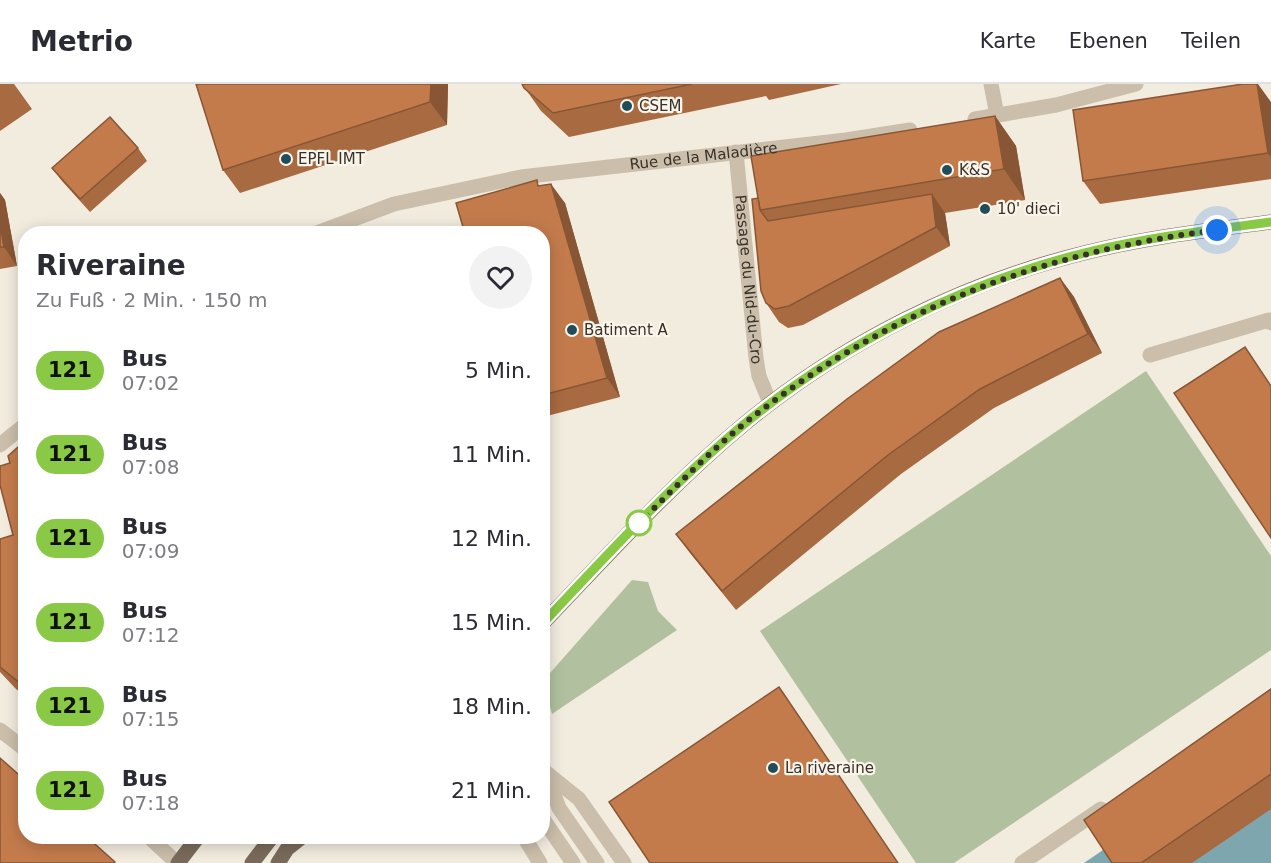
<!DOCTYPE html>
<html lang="de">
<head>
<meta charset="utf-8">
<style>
  body { margin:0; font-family:"DejaVu Sans",sans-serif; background:#f2f2f3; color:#2b2b33; height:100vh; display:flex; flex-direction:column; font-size:22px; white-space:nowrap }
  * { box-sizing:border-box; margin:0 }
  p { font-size:20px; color:#7c7c81 }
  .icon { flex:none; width:33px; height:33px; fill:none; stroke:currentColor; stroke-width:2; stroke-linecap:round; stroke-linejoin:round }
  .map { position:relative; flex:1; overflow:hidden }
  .drawer { position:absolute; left:18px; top:142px; width:532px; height:618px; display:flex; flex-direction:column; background:#fff; border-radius:24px; box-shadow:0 3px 15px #0003 }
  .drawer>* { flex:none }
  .badge { padding:0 12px; border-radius:20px; font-size:21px; line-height:39px }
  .you { position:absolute; width:30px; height:30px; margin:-15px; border:4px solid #fff; border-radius:50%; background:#1a73e8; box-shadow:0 0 0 9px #1a73e833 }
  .map>.badge { position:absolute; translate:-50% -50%; box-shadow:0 0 0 3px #fff }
  .round { display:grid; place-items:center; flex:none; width:63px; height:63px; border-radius:32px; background:#f2f2f3 }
  .overview { display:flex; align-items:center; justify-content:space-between; height:102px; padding:0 18px }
  h1 { font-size:28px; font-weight:700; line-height:45px }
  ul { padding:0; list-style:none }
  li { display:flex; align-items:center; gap:18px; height:84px; padding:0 18px }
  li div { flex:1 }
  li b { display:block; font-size:22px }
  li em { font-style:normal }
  li .badge { min-width:66px; font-weight:700; text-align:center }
  header { display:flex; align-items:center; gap:36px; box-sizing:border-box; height:84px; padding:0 30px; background:#fff; border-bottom:2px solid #e1e1e2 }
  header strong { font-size:28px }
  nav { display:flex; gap:33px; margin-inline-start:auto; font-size:21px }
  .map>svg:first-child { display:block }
  .green { fill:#b1c19f }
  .water { fill:#7ea6af }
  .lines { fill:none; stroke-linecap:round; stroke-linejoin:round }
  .minor { stroke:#cbbeab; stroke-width:15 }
  .major { stroke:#7a6a5b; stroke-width:15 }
  .wall { fill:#a86a41 }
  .shaded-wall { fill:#885635 }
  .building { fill:#c37b4c; stroke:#885635; stroke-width:1.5 }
  .line-casing { stroke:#fff; stroke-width:14 }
  .line { stroke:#8ac946; stroke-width:9 }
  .walk { stroke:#38312a; stroke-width:6; stroke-dasharray:0 10.8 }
  .poi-dot { fill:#204d59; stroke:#faf5eb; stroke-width:2 }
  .stop-dot { fill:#fff; stroke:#8ac946; stroke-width:3 }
  .labels { text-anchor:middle; stroke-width:4.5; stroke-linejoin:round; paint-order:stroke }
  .poi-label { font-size:15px; fill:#38312a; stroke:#faf5eb; text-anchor:start }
  .street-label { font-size:15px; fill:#38312a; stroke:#faf5eb }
</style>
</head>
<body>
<header>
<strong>Metrio</strong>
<nav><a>Karte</a><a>Ebenen</a><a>Teilen</a></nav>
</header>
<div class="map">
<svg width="1271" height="779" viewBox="0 0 1271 779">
  <rect width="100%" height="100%" fill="#f2ecdf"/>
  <g class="green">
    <path d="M 1146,287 L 1271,472 L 1271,566 L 954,779 L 916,779 L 760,547 Z"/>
    <path d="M 632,496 L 648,498 L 658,527 L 677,546 L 552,630 L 543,597 Z"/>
  </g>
  <path class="water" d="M 1271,651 L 1271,779 L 1084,779 Z"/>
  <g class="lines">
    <g class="minor">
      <path d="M 991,0 L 997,31"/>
      <path d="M 975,35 L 1056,21 L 1136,0"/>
      <path id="s1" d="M 736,68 L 756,274 L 759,292 L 770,319"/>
      <path id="s2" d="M 314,150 L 394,120 L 521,93 L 846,56 L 910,46"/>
      <path d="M 1150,271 L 1269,236 L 1271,239"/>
      <path d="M 0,361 L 26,340"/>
      <path d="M 0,646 L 26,666"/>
      <path d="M 543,686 L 579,715 L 624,779"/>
      <path d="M 547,692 L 559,724 L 597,779"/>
      <path d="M 543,735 L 573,779"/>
      <path d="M 149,753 L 177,779"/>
      <path d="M 524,753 L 540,779"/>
      <path d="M 1022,779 L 1101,725"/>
    </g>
    <g class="major">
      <path d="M 543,539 C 608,471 671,401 743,341 C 842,259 963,198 1088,168 C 1148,153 1210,146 1271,138"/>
      <path d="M 178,779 L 198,753"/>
      <path d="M 252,779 L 272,753"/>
      <path d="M 278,779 L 287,765 L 302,753"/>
    </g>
  </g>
  <g class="wall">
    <path d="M 0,0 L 14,0 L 32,25 L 0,47 Z"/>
    <path d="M 196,0 L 448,0 L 447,41 L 240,109 L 223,86 Z"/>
    <path d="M 522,0 L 841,0 L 769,16 L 766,12 L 569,53 L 541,27 Z"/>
    <path d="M 1271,18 L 1271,95 L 1100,120 L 1083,97 Z"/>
    <path d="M 995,32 L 1016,62 L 1025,116 L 945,129 L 950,162 L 803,241 L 788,244 L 779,238 L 766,219 L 758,114 Z"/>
    <path d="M 138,64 L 147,77 L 90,128 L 62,97 L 52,84 Z"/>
    <path d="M 541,101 L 565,119 L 620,313 L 543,333 L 543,150 Z"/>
    <path d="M 0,109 L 5,116 L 17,182 L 0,185 Z"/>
    <path d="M 1060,194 L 1074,213 L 1102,269 L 994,324 L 901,390 L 736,526 L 690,469 L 676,450 Z"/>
    <path d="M 26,356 L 26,613 L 16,605 L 0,588 L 0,455 L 13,451 L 10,379 Z"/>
    <path d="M 1271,605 L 1271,725 L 1192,779 L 1112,779 Z"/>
  </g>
  <g class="shaded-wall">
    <path d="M 431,0 L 448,0 L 447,41 L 430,18 Z"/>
    <path d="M 1257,0 L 1258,0 L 1271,18 L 1271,74 L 1268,69 Z"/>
    <path d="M 995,32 L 1016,62 L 1025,116 L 1004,85 Z"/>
    <path d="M 551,100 L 565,119 L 620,313 L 607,294 Z"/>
    <path d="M 0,109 L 5,116 L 17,182 L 4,163 L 0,141 Z"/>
    <path d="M 932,110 L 945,129 L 950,162 L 936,143 Z"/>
    <path d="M 1060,194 L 1074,213 L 1102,269 L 1088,250 Z"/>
  </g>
  <g class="building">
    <path d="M 196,0 L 431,0 L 430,18 L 223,86 Z"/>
    <path d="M 522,0 L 692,0 L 553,29 L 524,4 Z"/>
    <path d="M 1243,0 L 1257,0 L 1268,69 L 1083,97 L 1073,26 Z"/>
    <path d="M 995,32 L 1004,85 L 760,126 L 751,72 Z"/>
    <path d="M 110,33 L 138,64 L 80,115 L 52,84 Z"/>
    <path d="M 537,96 L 538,102 L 551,100 L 607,294 L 543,311 L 543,150 L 465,150 L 456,119 Z"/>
    <path d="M 932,110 L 936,143 L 789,222 L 775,225 L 766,219 L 761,207 L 752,115 L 758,114 L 760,126 L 768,137 Z"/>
    <path d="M 0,141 L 4,163 L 0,163 Z"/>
    <path d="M 1060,194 L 1088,250 L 980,305 L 888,371 L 722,507 L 676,450 L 847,315 L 939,248 Z"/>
    <path d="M 1245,263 L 1271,302 L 1271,454 L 1174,309 Z"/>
    <path d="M 26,356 L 26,604 L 0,583 L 0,455 L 13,451 L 0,401 L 0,382 L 10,379 L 8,372 Z"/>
    <path d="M 779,603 L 898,779 L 650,779 L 609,718 Z"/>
    <path d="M 1271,605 L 1271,690 L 1141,779 L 1112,779 L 1084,736 Z"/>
    <path d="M 0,674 L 26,697 L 26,753 L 87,753 L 115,778 L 114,779 L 0,779 Z"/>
  </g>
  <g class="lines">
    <defs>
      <path id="line" d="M 543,539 C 607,471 671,401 743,341 C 842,259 963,199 1088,168 C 1148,153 1210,146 1271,138"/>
    </defs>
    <use href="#line" class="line-casing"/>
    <use href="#line" class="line"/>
    <path class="walk" d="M 639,439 C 674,405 707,370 745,339 C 887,226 1038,169 1217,146"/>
  </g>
  <g class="poi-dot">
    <circle cx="627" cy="22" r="6"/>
    <circle cx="286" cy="75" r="6"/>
    <circle cx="947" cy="86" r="6"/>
    <circle cx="985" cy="125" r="6"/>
    <circle cx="572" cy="246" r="6"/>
    <circle cx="773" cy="684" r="6"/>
  </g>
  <circle class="stop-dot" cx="639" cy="439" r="12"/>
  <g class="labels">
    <g class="poi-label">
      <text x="639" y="27">CSEM</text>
      <text x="298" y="80">EPFL IMT</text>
      <text x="959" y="91">K&amp;S</text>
      <text x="997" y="130">10' dieci</text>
      <text x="584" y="251">Batiment A</text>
      <text x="785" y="689">La riveraine</text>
    </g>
    <g class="street-label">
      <text dy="5" stroke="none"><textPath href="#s2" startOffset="399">Rue de la Maladière</textPath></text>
      <text dy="5" stroke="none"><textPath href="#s1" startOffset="128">Passage du Nid-du-Cro</textPath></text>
    </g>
  </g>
</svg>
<div class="you" style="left:1217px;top:146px"></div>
<section class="drawer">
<div class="overview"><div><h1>Riveraine</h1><p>Zu Fuß · 2 Min. · 150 m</p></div><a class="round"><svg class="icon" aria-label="heart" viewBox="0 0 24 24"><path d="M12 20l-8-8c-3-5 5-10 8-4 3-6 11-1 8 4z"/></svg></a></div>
<ul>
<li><span class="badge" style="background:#8ac946;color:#111">121</span><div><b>Bus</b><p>07:02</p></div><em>5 Min.</em></li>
<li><span class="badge" style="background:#8ac946;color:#111">121</span><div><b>Bus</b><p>07:08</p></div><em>11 Min.</em></li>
<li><span class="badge" style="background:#8ac946;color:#111">121</span><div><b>Bus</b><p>07:09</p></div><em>12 Min.</em></li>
<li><span class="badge" style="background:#8ac946;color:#111">121</span><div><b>Bus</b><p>07:12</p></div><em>15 Min.</em></li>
<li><span class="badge" style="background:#8ac946;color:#111">121</span><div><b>Bus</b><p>07:15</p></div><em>18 Min.</em></li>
<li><span class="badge" style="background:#8ac946;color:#111">121</span><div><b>Bus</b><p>07:18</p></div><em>21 Min.</em></li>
</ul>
</section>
</div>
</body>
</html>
